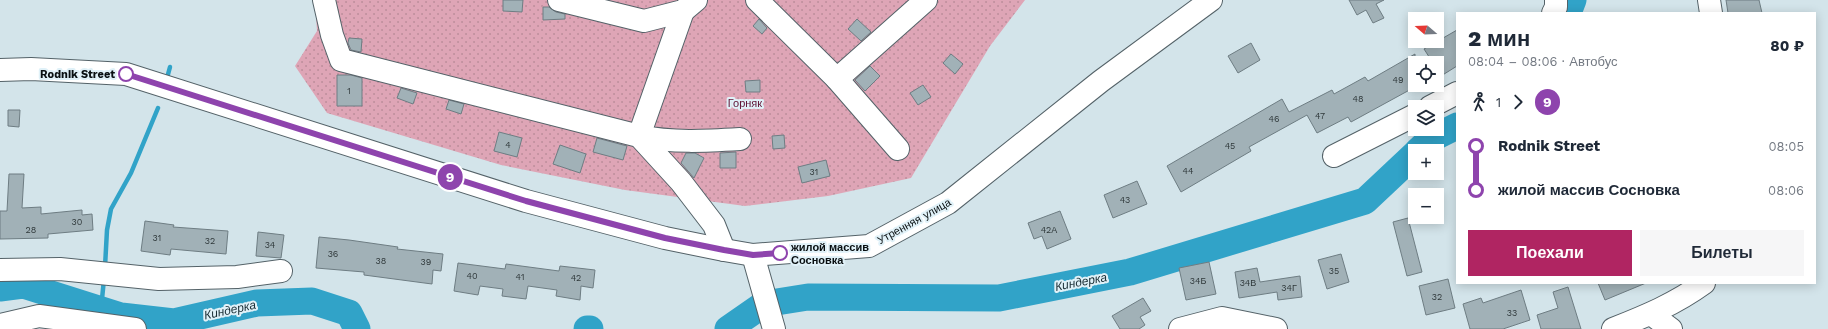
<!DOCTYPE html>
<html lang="ru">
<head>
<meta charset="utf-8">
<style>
  body { margin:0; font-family:"Work Sans",sans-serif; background:#f6f6f7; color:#1f2937; height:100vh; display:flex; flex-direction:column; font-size:15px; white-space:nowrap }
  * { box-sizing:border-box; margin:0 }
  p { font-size:13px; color:#747a83 }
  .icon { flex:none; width:22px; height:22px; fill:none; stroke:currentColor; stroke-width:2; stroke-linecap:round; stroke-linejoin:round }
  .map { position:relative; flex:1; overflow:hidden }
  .sheet { position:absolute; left:1456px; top:12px; width:360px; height:272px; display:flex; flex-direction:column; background:#fff; border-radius:0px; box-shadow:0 2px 10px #0003 }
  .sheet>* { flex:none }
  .badge { padding:0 8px; border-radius:13px; font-size:14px; line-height:26px }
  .needle { width:26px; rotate:289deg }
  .fabs { position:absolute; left:1408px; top:12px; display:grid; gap:8px }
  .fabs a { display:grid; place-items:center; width:36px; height:36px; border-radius:0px; background:#fff; box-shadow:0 2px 10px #0003; font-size:20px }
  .map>.badge { position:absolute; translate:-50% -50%; box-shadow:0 0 0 2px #fff }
  .legs { display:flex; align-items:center; gap:6px; height:44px; padding:0 12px; font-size:13px }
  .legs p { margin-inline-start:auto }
  .headline { display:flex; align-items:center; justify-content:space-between; height:68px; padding:0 12px }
  h1 { font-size:22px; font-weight:800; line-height:30px }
  .action { display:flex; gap:8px; margin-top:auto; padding:8px 12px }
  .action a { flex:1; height:46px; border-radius:0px; background:#b02562; color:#fff; font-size:16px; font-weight:800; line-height:46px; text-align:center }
  .action a+a { background:#f6f6f7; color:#1f2937 }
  ul { padding:0 12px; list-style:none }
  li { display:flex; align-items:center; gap:14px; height:44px; font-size:15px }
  li i { display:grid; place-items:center; width:6px; height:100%; margin:0 5px; background:currentColor }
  li i::after { content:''; width:10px; height:10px; margin:-5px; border:3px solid; border-radius:50%; background:#fff }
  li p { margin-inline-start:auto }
  li:first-child i { background:linear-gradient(#0000 50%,currentColor 0) }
  li:last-child i { background:linear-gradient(currentColor 50%,#0000 0) }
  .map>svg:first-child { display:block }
  .grass { fill:url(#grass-dots) }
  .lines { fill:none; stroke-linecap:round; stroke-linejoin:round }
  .stream { stroke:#31a3c8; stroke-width:4.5 }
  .river { stroke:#31a3c8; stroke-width:27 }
  .building { fill:#a1b1b7; stroke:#6e7d83 }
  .minor-casing { stroke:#546268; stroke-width:24 }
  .minor { stroke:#fff; stroke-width:22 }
  .line-1-casing { stroke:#fff; stroke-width:9 }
  .line-1 { stroke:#8e44ad; stroke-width:6 }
  .stop-1-dot { fill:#fff; stroke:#8e44ad; stroke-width:2 }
  .labels { text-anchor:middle; stroke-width:4; stroke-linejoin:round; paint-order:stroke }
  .number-label { font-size:9px; fill:#2f383a }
  .stop-label { font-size:11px; font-weight:bold; fill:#090f11; stroke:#e0f1f8; text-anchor:end }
  .park-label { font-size:11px; fill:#5f1133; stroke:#e0f1f8 }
  .street-label { font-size:11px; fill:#090f11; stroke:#e0f1f8 }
  .water-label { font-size:12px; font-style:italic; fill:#192d34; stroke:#e0f1f8 }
</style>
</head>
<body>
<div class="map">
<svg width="1828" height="329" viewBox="0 0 1828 329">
  <defs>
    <pattern id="grass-dots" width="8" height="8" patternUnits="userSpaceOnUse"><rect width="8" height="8" fill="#dea5b6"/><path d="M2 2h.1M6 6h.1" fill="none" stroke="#bd8d9b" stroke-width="1.8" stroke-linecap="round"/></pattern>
  </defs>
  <rect width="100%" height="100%" fill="#d3e4ea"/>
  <path class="grass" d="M 315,0 L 1025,0 L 990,46 L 911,178 L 828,196 L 745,206 L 625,190 L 501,165 L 327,113 L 295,66 L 317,31 Z"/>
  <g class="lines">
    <g class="stream">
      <path d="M 167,78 L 170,67"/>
      <path d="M 105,267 L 107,230 L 111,209 L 131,173 L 158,108"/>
      <path d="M 101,309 L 104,279"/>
    </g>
    <g class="river">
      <path d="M 1568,13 L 1573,0"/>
      <path d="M 1418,151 L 1431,139 L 1457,126"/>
      <path d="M 0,288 L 23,285 L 121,316 L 174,322 L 257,303 L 312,301 L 349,313 L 357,329"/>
      <path d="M 587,329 L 590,329"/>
      <path d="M 728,329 L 764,304 L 808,297 L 999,298 L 1130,272 L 1365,201 L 1415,154"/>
    </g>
  </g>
  <g class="building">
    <path d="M 503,0 L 523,0 L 522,12 L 503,11 Z"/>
    <path d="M 1349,0 L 1384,0 L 1376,4 L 1384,18 L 1373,23 L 1366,10 L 1357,15 Z"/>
    <path d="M 1726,0 L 1759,0 L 1762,13 L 1728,13 Z"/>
    <path d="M 543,7 L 549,7 L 556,12 L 565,14 L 565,19 L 543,20 Z"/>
    <path d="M 759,19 L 767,28 L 762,34 L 753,26 Z"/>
    <path d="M 857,19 L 871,32 L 861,41 L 848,29 Z"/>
    <path d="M 1457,30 L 1457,66 L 1441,76 L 1437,70 L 1437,63 L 1433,63 L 1424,49 Z"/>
    <path d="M 349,38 L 362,39 L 361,52 L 351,50 L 348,43 Z"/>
    <path d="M 1251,43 L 1260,60 L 1238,73 L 1228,56 Z"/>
    <path d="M 951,54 L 963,64 L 955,74 L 943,63 Z"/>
    <path d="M 1415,54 L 1415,87 L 1351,122 L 1348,117 L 1317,133 L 1307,115 L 1249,147 L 1251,151 L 1181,192 L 1167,166 L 1282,99 L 1289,112 L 1332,90 L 1334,94 L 1365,77 L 1368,81 Z"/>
    <path d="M 870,66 L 880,76 L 865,91 L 855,80 Z"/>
    <path d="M 337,75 L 351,75 L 362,78 L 362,106 L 337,106 Z"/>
    <path d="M 760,80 L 760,92 L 746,92 L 745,81 Z"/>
    <path d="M 923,85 L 931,97 L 918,105 L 910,93 Z"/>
    <path d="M 401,88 L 417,93 L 413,104 L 397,98 Z"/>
    <path d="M 449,100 L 464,104 L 461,114 L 446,109 Z"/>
    <path d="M 8,110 L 20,110 L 19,127 L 8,126 Z"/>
    <path d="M 499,132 L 522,138 L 517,157 L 494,151 Z"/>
    <path d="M 784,135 L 785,148 L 773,149 L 772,136 Z"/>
    <path d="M 597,138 L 627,146 L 623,160 L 593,152 Z"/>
    <path d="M 560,145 L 586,154 L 580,173 L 553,164 Z"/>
    <path d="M 736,152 L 736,168 L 720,168 L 720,153 Z"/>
    <path d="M 686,153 L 695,153 L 704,158 L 694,178 L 681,163 Z"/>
    <path d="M 826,160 L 830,176 L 802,183 L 798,167 Z"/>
    <path d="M 9,174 L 24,174 L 22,208 L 41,207 L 41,214 L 82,210 L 82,215 L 92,214 L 93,230 L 48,234 L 48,238 L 0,239 L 0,211 L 7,211 Z"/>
    <path d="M 1137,181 L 1147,204 L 1113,218 L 1104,195 Z"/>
    <path d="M 1060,211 L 1071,239 L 1047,249 L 1042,236 L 1034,239 L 1028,223 Z"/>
    <path d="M 1408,218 L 1422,272 L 1407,276 L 1393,222 Z"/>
    <path d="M 145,221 L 174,225 L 173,227 L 228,231 L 226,254 L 171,249 L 170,255 L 141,251 Z"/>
    <path d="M 258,232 L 284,235 L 281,258 L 256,256 Z"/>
    <path d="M 319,237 L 349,240 L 398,247 L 397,249 L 443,254 L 441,271 L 433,270 L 432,284 L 364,275 L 364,272 L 316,268 Z"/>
    <path d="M 1341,254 L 1349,282 L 1327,289 L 1318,260 Z"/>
    <path d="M 1209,262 L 1216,294 L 1186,300 L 1179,268 Z"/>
    <path d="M 458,263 L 505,269 L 506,264 L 559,271 L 560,266 L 595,270 L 593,288 L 581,286 L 580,300 L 556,296 L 557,290 L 528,286 L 526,299 L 502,296 L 503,289 L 480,286 L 478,295 L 454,291 Z"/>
    <path d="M 1257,268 L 1260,282 L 1300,276 L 1302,297 L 1278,300 L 1277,292 L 1239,298 L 1235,272 Z"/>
    <path d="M 1448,279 L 1455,308 L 1426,315 L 1419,286 Z"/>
    <path d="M 1598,283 L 1646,283 L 1605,300 Z"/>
    <path d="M 1568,287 L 1581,329 L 1541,329 L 1537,315 L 1558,308 L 1553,292 Z"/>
    <path d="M 1521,290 L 1530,320 L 1503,329 L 1470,329 L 1463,304 L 1481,298 L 1483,303 Z"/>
    <path d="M 1143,298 L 1151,311 L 1140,317 L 1145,325 L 1139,329 L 1120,329 L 1112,316 Z"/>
  </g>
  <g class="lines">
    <defs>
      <g id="minor">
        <path d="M 324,0 L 332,35 L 341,60 L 639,136 L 681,182 L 714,225 L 724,250"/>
        <path d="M 559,0 L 644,21 L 683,11 L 696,0"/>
        <path d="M 757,0 L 837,79 L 926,0"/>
        <path d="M 1709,0 L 1711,13"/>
        <path d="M 683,11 L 639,136 C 672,143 706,141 740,139"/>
        <path d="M 1553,13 L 1556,7 L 1556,0"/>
        <path d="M 0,70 L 31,69 L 126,74 L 526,201 L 665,238 L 724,250 L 753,255 L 869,246 L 948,203 L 1101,81 L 1211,0"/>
        <path d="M 837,79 L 898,149"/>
        <path d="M 1430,107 L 1457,93"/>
        <path d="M 1334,156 L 1415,115"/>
        <path d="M 753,255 L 774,329"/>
        <path d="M 0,270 L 60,269 L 159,279 L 237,277 L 281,271"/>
        <path d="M 1651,314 L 1671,329"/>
        <path d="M 0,325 L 39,316 L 135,329"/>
        <path d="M 1180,329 L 1222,318 L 1276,329"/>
        <path d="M 1613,329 C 1646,316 1675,304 1704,283"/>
      </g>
    </defs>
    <use href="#minor" class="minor-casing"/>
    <use href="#minor" class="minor"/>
  </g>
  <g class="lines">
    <defs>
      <path id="line-1" d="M 126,74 L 526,201 L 665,238 L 724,250 L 753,255 L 780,253"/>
    </defs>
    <use href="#line-1" class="line-1-casing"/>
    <use href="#line-1" class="line-1"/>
  </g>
  <g class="stop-1-dot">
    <circle cx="126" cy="74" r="7"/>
    <circle cx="780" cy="253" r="7"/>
  </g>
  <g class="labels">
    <g class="number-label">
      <text x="1398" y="83">49</text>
      <text x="349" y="94">1</text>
      <text x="1358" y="102">48</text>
      <text x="1320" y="119">47</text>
      <text x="1274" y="122">46</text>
      <text x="508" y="148">4</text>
      <text x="1230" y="149">45</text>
      <text x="1188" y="174">44</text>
      <text x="814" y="175">31</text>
      <text x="1125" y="203">43</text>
      <text x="77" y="225">30</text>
      <text x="31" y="233">28</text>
      <text x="1049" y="233">42А</text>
      <text x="157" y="241">31</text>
      <text x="210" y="244">32</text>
      <text x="270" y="248">34</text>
      <text x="333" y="257">36</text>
      <text x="381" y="264">38</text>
      <text x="426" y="265">39</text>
      <text x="1334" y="274">35</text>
      <text x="472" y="279">40</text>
      <text x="520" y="280">41</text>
      <text x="576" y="281">42</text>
      <text x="1198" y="284">34Б</text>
      <text x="1248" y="286">34В</text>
      <text x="1289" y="291">34Г</text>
      <text x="1437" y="300">32</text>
      <text x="1512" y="316">33</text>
    </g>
    <g class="stop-label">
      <text x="115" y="78">Rodnik Street</text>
      <text x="791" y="251" text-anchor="start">жилой массив<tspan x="791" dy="13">Сосновка</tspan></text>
    </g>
    <g class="park-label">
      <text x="745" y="107">Горняк</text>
    </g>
    <g class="street-label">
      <text transform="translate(914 221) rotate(-29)" y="4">Утренняя улица</text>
    </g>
    <g class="water-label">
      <text transform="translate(1081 282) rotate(-11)" y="4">Киндерка</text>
      <text transform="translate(230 310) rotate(-12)" y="4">Киндерка</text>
    </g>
  </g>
</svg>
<div class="fabs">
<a><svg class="needle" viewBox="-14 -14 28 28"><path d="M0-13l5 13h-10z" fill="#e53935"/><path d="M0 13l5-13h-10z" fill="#747a83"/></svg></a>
<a><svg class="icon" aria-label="locate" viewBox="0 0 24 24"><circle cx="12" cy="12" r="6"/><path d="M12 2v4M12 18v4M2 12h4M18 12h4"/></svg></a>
<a><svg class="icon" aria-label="layers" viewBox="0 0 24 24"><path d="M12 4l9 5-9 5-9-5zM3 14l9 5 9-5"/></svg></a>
<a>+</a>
<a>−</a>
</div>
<b class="badge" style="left:450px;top:177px;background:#8e44ad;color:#fff">9</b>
<section class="sheet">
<div class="headline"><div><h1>2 мин</h1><p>08:04 – 08:06 · Автобус</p></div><b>80 ₽</b></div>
<div class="legs"><svg class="icon" aria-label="walk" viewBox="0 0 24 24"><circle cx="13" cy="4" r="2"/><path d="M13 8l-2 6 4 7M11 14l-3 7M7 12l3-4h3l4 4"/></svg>1<svg class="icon" aria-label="forward" viewBox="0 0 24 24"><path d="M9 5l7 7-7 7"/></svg><b class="badge" style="background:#8e44ad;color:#fff">9</b></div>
<ul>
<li><i style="color:#8e44ad"></i><b>Rodnik Street</b><p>08:05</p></li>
<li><i style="color:#8e44ad"></i><b>жилой массив Сосновка</b><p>08:06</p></li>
</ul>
<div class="action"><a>Поехали</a><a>Билеты</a></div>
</section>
</div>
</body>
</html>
